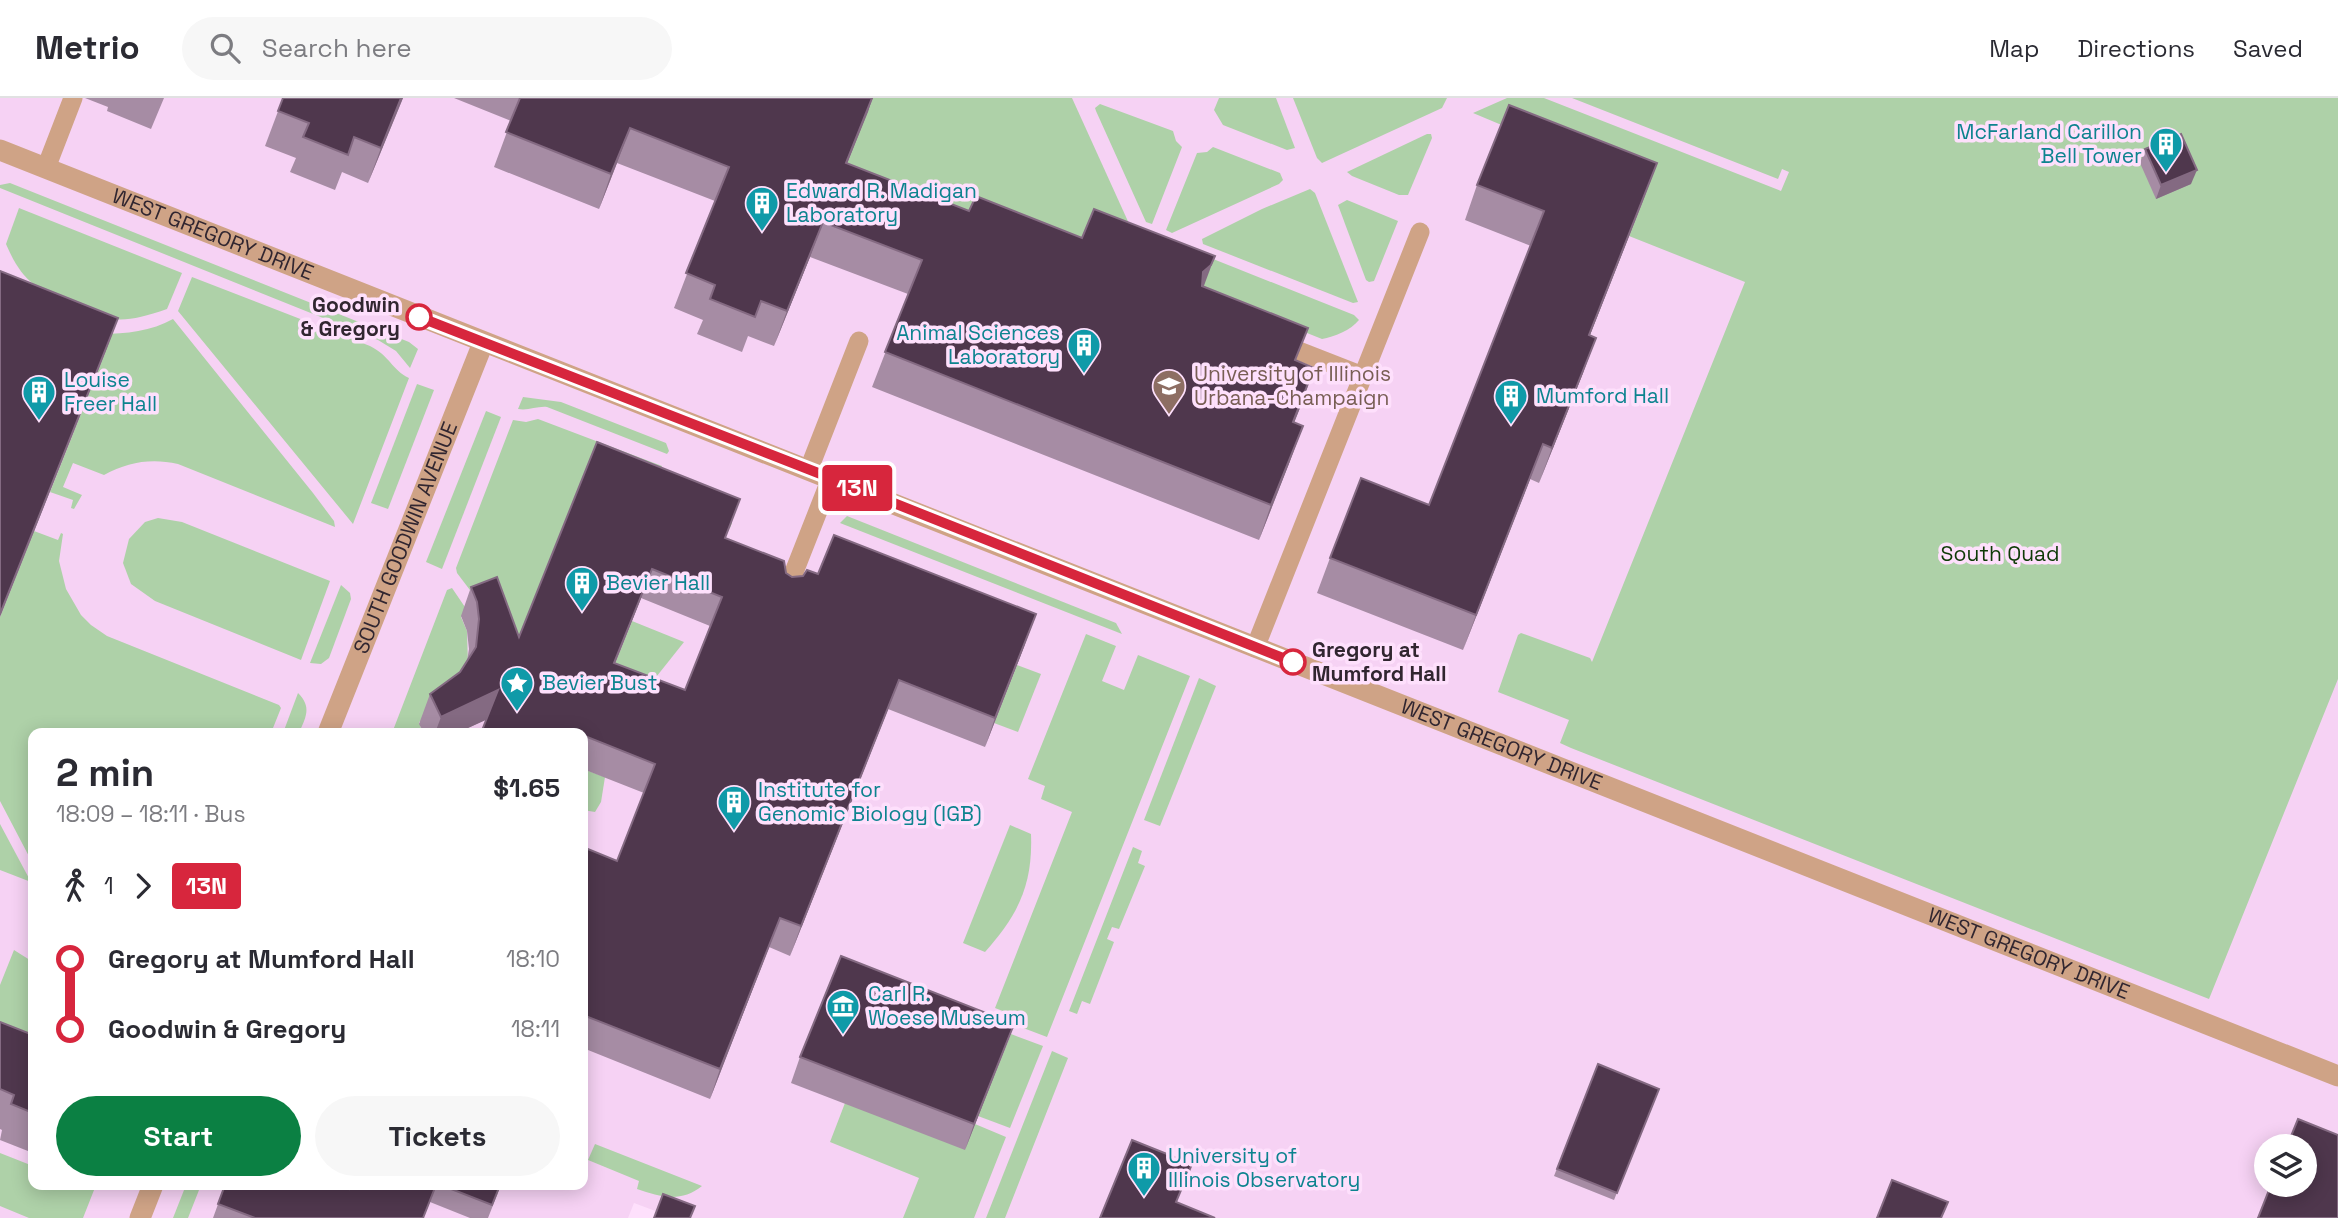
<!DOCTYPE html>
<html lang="en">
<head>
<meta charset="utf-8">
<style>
  body { margin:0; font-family:"Space Grotesk",sans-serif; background:#f7f7f7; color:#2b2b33; height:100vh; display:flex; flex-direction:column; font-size:26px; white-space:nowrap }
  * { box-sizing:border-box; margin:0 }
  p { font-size:23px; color:#7c7c81 }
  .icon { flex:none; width:38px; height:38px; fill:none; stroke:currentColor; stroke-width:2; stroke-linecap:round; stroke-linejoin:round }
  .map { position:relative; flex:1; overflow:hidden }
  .sheet { position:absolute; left:28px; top:630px; width:560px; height:462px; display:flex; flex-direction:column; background:#fff; border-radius:14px; box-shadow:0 4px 18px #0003 }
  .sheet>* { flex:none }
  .badge { padding:0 14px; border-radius:5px; font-size:24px; line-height:46px }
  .tools { position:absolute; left:2254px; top:1036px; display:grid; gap:14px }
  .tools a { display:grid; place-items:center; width:63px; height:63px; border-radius:50%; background:#fff; box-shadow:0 4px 18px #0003; font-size:35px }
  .map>.badge { position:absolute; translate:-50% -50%; box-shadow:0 0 0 4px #fff }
  .legs { display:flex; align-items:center; gap:10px; height:77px; padding:0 28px; font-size:23px }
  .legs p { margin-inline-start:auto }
  .head { display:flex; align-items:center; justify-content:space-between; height:119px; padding:0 28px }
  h1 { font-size:38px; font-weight:700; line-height:52px }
  .cta { display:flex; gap:14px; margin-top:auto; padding:14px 28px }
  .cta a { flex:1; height:80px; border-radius:42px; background:#0b8043; color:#fff; font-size:28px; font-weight:700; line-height:80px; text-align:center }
  .cta a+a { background:#f7f7f7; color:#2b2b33 }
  ul { padding:0 28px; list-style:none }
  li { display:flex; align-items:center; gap:24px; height:70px; font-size:26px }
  li i { display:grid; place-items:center; width:10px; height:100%; margin:0 9px; background:currentColor }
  li i::after { content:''; width:18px; height:18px; margin:-9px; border:5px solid; border-radius:50%; background:#fff }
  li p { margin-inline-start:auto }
  li:first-child i { background:linear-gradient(#0000 50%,currentColor 0) }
  li:last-child i { background:linear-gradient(currentColor 50%,#0000 0) }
  header { display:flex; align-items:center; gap:42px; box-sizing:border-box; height:98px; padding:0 35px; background:#fff; border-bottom:2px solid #e1e1e2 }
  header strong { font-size:33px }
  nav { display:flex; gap:38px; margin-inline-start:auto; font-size:24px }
  .search { width:490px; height:63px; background:#f7f7f7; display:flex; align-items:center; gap:18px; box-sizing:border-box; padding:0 24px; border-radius:38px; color:#7c7c81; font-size:26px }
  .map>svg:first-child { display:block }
  .built { fill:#f6d2f4; fill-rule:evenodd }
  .green { fill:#aed1a8 }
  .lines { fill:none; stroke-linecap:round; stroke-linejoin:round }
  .service { stroke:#cfa386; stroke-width:19 }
  .tertiary { stroke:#cfa386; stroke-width:21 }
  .wall { fill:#a68ca4; fill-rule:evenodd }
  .shaded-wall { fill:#846a82 }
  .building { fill:#4f374d; stroke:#846a82; stroke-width:2; fill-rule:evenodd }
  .line-1-casing { stroke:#fff; stroke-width:16 }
  .line-1 { stroke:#d7263d; stroke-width:10 }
  .stop-1-dot { fill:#fff; stroke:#d7263d; stroke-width:3.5 }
  .labels { text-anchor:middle; stroke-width:7; stroke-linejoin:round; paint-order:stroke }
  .culture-label { font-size:21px; fill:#0d838f; stroke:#fee0fc; text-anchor:start }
  .street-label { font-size:21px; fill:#312630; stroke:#fee0fc }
  .stop-label { font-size:21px; font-weight:bold; fill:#312630; stroke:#fee0fc; text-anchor:end }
  .education-label { font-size:21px; fill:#785e54; stroke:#fee0fc; text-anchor:start }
  .park-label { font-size:21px; fill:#0e3a06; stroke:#fee0fc }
</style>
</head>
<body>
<header>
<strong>Metrio</strong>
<div class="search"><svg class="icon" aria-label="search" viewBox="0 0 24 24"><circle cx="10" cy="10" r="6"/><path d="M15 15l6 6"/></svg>Search here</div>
<nav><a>Map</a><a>Directions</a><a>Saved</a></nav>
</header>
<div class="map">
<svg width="2338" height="1120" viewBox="0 0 2338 1120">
  <rect width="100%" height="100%" fill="#fee0fc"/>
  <path class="built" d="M 0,0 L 2338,0 L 2338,1120 L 674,1120 L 634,1105 L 628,1120 L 0,1120 ZM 33,635 L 583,635 L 583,1087 L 33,1087 ZM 2266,1048 L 2305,1048 L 2305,1087 L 2266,1087 Z"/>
  <g class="green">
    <path d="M 834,0 L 1072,0 L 1131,130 L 1119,161 L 979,139 L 833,100 Z"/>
    <path d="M 1219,0 L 1276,0 L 1295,50 L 1287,52 L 1223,27 L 1214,12 Z"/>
    <path d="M 1293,0 L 1447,0 L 1442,10 L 1322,65 L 1317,60 Z"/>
    <path d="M 1507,0 L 1544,0 L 1781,93 L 1789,74 L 1782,71 L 1778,81 L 1572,0 L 2338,0 L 2338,581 L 2209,901 L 1571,650 L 1560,645 L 1569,622 L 1498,594 L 1518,537 L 1521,535 L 1590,560 L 1592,564 L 1745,184 L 1629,138 L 1644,100 L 1504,28 L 1473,15 Z"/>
    <path d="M 1100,6 L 1173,33 L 1176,43 L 1182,49 L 1152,126 L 1146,124 L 1096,13 L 1095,10 Z"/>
    <path d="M 1427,36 L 1431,36 L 1432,40 L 1408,97 L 1399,97 L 1352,78 L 1347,74 Z"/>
    <path d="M 1213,49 L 1280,75 L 1283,82 L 1279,86 L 1172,135 L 1166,132 L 1197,55 L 1207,54 Z"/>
    <path d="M 10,85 L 409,244 L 418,251 L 410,270 L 396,253 L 378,242 L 0,90 L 0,87 Z"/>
    <path d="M 1310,91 L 1315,95 L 1358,204 L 1353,205 L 1203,146 L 1202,141 L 1262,111 Z"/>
    <path d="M 1347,102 L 1398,123 L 1374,183 L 1369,184 L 1366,182 L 1338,107 Z"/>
    <path d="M 19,110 L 182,175 L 167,211 C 124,226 110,225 69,207 C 35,191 21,181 6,146 Z"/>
    <path d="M 1183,149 L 1354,217 L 1359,222 C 1351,232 1334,239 1322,241 L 1166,179 Z"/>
    <path d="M 192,179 L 370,248 C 390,258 392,272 409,280 L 353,426 L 178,213 Z"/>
    <path d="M 173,221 L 313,395 L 334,423 L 335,429 L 178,366 C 151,360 128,364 104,377 L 73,365 L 63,389 L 82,397 L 74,411 L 71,410 L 73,402 L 50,394 L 105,255 L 102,236 C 125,236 152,233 173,221 Z"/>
    <path d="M 417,286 L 434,292 L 388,411 L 371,405 Z"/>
    <path d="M 523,299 L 561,304 L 666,345 L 669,353 L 667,356 L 547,309 C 537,308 528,313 518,311 Z"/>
    <path d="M 486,313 L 501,319 L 442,471 L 426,464 Z"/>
    <path d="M 538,321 L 662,368 L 653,393 L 732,425 L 730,430 L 508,570 L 476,500 L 457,475 L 456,470 L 513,322 L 526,324 Z"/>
    <path d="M 847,418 L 1116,525 L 1122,536 L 840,425 Z"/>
    <path d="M 158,420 L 182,424 L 330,483 L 301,562 L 155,503 L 131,486 L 123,465 L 129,441 L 145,424 Z"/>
    <path d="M 34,433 L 58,442 L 61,435 L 63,436 L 59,463 L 66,491 L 81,517 L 91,527 L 107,538 L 279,607 L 281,610 L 271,635 L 33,635 L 33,766 L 0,703 L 0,519 Z"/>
    <path d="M 341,487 L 350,495 L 351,501 L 329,560 L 321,566 L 310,565 Z"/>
    <path d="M 452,490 L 469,515 L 461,519 L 467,533 L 468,567 L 426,621 L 419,624 L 421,630 L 408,635 L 392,635 L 447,492 Z"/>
    <path d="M 632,523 L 684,544 L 645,593 L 603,595 Z"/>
    <path d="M 1086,536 L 1116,548 L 1102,583 L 1124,592 L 1138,557 L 1190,578 L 1047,939 L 1010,925 L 1013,917 L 995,910 L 1072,714 L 1041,701 L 1045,688 L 1028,681 Z"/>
    <path d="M 1017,567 L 1041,576 L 1018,634 L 994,625 Z"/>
    <path d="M 1199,580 L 1216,588 L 1160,728 L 1144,722 Z"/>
    <path d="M 298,595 C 312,609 306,619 299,635 L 283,635 Z"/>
    <path d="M 583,671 L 605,679 L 601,704 L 595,714 L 583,712 Z"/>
    <path d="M 0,726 L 31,784 L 0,772 Z"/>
    <path d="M 1010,727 L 1031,736 C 1033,787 1018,817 985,854 L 963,845 Z"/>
    <path d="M 1133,749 L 1142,753 L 1138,765 L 1145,768 L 1119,831 L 1112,829 L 1107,841 L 1114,844 L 1090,906 L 1082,903 L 1077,916 L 1069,913 Z"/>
    <path d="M 14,852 L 33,864 L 33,939 L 0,930 L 2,925 L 0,923 L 0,887 Z"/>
    <path d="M 1011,936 L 1043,948 L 1010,1030 L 978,1018 Z"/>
    <path d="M 1052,953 L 1068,960 L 1005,1120 L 986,1120 Z"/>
    <path d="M 845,1005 L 975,1026 L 1006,1039 L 974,1120 L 903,1120 L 919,1080 L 830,1044 Z"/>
    <path d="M 595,1046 L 702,1088 C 681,1105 660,1099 637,1091 L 639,1083 L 588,1062 Z"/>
    <path d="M 0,1055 L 33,1068 L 33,1087 L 96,1087 L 83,1120 L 29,1120 L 0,1108 Z"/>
    <path d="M 186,1087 L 201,1087 L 188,1120 L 173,1120 Z"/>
  </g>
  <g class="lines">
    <g class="service">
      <path d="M 46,70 L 73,0"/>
      <path d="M 1276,244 L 1363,278"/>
      <path d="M 809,371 L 859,243"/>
      <path d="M 785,497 L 831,380"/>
      <path d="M 1255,550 L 1420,134"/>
    </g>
    <g class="tertiary">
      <path id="s1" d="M 0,52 L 2338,978"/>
      <path id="s2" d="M 328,635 L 483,245"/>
      <path d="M 140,1120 L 153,1087"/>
    </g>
  </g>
  <g class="wall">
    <path d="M 85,0 L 164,0 L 151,31 L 107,13 L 108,9 Z"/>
    <path d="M 283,0 L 403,0 L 368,85 L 342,74 L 335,92 L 290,74 L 296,60 L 265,48 Z"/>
    <path d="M 454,0 L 873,0 L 847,66 L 969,113 L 1204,189 L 1296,263 L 1302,305 L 1294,325 L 1290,363 L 1259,442 L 872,289 L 908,196 L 810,159 L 774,248 L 748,238 L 742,254 L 697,236 L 703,222 L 674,210 L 715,103 L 617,65 L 599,111 L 494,69 L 511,23 Z"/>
    <path d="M 2145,51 L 2191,86 L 2156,101 L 2140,65 Z"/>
    <path d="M 1477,87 L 1644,100 L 1590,237 L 1583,275 L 1539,385 L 1530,381 L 1463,552 L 1317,495 L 1330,460 L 1429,407 L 1531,148 L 1465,122 Z"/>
    <path d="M 597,344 L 726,440 L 792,479 L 818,476 L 1025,546 L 985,649 L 888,611 L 790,858 L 769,849 L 710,1001 L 583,950 L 583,749 L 617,763 L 644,695 L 583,671 L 583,635 L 487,621 L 457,635 L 424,635 L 419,626 L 430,596 L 460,574 L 467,563 L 469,551 L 467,533 L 461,518 L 471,489 L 519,539 ZM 641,500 L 710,528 L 685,592 L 615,566 Z"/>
    <path d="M 0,924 L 33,937 L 33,935 L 33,1055 L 0,1042 L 2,1032 L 0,1031 Z"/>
    <path d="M 1014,926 L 965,1052 L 791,985 L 800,959 Z"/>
    <path d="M 1598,966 L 1659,991 L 1614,1102 L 1554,1078 Z"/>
    <path d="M 225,1087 L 349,1091 L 351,1087 L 501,1087 L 488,1120 L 470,1120 L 430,1104 L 423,1120 L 213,1120 Z"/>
  </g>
  <g class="shaded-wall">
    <path d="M 401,0 L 403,0 L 368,85 L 381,50 Z"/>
    <path d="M 872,0 L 868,14 L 833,100 L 846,65 Z"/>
    <path d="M 630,30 L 617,65 L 599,111 L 611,76 Z"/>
    <path d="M 1657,65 L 1644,100 L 1576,272 L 1589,237 Z"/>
    <path d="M 2197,72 L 2191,86 L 2156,101 L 2161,87 Z"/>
    <path d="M 823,124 L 810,159 L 774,248 L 787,213 Z"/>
    <path d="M 1215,158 L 1202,193 L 1203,174 Z"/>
    <path d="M 118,220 L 105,255 L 0,519 L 0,516 Z"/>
    <path d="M 1596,240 L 1583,275 L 1539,385 L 1552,350 Z"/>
    <path d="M 1314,270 L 1302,305 L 1280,359 L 1293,324 Z"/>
    <path d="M 1303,328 L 1290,363 L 1259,442 L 1271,407 Z"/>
    <path d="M 1543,346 L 1530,381 L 1463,552 L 1476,517 Z"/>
    <path d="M 652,471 L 641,500 L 603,595 L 614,565 Z"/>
    <path d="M 1036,516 L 1025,546 L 985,649 L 995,620 Z"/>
    <path d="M 899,582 L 888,611 L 790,858 L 801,828 Z"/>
    <path d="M 498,592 L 488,621 L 457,635 L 435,635 L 441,619 Z"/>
    <path d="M 780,820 L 769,849 L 710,1001 L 720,971 Z"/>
    <path d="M 1014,926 L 1004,953 L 965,1052 L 974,1026 Z"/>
  </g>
  <g class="building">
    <path d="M 283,0 L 401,0 L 381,50 L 354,39 L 348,57 L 303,39 L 309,25 L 278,13 Z"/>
    <path d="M 520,0 L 872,0 L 846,65 L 969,113 L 976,98 L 1082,140 L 1094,111 L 1215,158 L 1211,167 L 1203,174 L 1202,188 L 1308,230 L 1295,262 L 1314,270 L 1293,324 L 1303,328 L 1271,407 L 885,254 L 922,162 L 823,124 L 787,213 L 761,203 L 755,219 L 710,201 L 715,187 L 686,175 L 729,69 L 630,30 L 611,76 L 506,34 Z"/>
    <path d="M 1509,7 L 1657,65 L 1589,237 L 1596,240 L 1552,350 L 1543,346 L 1476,517 L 1330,460 L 1361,380 L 1429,407 L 1544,113 L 1477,87 Z"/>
    <path d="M 2181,36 L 2197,72 L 2161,87 L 2145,51 Z"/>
    <path d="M 0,173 L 118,220 L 0,516 Z"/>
    <path d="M 597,344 L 740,401 L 725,440 L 784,463 L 786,475 L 792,479 L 803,478 L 807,472 L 818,476 L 834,437 L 1036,516 L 995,620 L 899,582 L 801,828 L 780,820 L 720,971 L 583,917 L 583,749 L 617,763 L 655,666 L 585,638 L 583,644 L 583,635 L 481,635 L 498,592 L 441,619 L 430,596 L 460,574 L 476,549 L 479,521 L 477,504 L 471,489 L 497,479 L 519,539 ZM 652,471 L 722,499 L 685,592 L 614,565 Z"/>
    <path d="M 841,858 L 1014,926 L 974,1026 L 800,959 Z"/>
    <path d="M 0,924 L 33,937 L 33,935 L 33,1015 L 11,1006 L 14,997 L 0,991 Z"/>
    <path d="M 1598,966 L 1659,991 L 1617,1095 L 1557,1071 Z"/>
    <path d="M 2298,1021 L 2338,1037 L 2338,1120 L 2258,1120 L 2271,1087 L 2305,1087 L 2305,1048 L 2287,1048 Z"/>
    <path d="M 1132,1042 L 1192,1066 L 1176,1104 L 1215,1120 L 1100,1120 Z"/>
    <path d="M 1892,1082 L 1948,1104 L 1941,1120 L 1877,1120 Z"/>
    <path d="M 225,1087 L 339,1087 L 349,1091 L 351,1087 L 436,1087 L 423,1120 L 255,1120 L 218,1106 Z"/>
    <path d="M 441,1087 L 500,1087 L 492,1107 Z"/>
    <path d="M 663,1096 L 695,1108 L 690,1120 L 654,1120 Z"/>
  </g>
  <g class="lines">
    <defs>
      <path id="line-1" d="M 419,219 L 831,380 L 1293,564"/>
    </defs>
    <use href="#line-1" class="line-1-casing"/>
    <use href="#line-1" class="line-1"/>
  </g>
  <defs>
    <symbol id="building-pin" viewBox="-11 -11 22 30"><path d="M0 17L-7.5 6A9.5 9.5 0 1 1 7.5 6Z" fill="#0f9aa8" stroke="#fee0fc"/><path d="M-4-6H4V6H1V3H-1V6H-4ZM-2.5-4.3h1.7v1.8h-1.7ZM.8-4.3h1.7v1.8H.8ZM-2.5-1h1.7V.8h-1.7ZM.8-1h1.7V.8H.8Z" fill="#fff"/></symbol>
    <symbol id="university-pin" viewBox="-11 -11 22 30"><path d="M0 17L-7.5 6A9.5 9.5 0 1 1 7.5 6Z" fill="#8d6e63" stroke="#fee0fc"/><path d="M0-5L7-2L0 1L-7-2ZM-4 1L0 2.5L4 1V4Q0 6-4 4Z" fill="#fff"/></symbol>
    <symbol id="sight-pin" viewBox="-11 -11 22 30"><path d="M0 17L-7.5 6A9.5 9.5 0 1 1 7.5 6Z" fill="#0f9aa8" stroke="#fee0fc"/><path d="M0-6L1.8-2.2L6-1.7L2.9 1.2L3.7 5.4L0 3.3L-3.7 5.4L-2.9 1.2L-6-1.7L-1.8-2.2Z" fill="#fff"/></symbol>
    <symbol id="museum-pin" viewBox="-11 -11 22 30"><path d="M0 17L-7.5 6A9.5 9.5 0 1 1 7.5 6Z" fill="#0f9aa8" stroke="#fee0fc"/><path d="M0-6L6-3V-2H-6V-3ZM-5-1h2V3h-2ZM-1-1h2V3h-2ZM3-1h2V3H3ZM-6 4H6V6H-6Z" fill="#fff"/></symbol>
  </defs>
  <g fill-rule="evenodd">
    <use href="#building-pin" x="2147" y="27" width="38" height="52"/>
    <use href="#building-pin" x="743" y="86" width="38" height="52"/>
    <use href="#building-pin" x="1065" y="228" width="38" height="52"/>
    <use href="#university-pin" x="1150" y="269" width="38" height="52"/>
    <use href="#building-pin" x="20" y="275" width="38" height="52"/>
    <use href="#building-pin" x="1492" y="279" width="38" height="52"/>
    <use href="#building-pin" x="563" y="466" width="38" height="52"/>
    <use href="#sight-pin" x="498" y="566" width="38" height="52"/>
    <use href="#building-pin" x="715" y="685" width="38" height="52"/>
    <use href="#museum-pin" x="824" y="889" width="38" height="52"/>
    <use href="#building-pin" x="1125" y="1051" width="38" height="52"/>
  </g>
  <g class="stop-1-dot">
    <circle cx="419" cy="219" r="12"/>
    <circle cx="1293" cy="564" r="12"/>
  </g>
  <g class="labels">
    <g class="culture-label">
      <text x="2142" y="41" text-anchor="end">McFarland Carillon<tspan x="2142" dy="24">Bell Tower</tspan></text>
      <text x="786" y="100">Edward R. Madigan<tspan x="786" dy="24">Laboratory</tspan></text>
      <text x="1060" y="242" text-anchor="end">Animal Sciences<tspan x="1060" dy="24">Laboratory</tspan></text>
      <text x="64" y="289">Louise<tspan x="64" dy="24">Freer Hall</tspan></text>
      <text x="1536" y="305">Mumford Hall</text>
      <text x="606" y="492">Bevier Hall</text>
      <text x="542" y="592">Bevier Bust</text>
      <text x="758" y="699">Institute for<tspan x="758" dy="24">Genomic Biology (IGB)</tspan></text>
      <text x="868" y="903">Carl R.<tspan x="868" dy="24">Woese Museum</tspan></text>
      <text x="1168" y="1065">University of<tspan x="1168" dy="24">Illinois Observatory</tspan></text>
    </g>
    <g class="street-label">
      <text dy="7" stroke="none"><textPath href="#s1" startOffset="229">WEST GREGORY DRIVE</textPath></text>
      <text dy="7" stroke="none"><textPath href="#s2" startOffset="210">SOUTH GOODWIN AVENUE</textPath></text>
      <text dy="7" stroke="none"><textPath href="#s1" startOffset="1615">WEST GREGORY DRIVE</textPath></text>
      <text dy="7" stroke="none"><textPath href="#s1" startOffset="2182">WEST GREGORY DRIVE</textPath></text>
    </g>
    <g class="stop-label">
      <text x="400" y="214">Goodwin<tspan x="400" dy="24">&amp; Gregory</tspan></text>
      <text x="1312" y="559" text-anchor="start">Gregory at<tspan x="1312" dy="24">Mumford Hall</tspan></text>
    </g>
    <g class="education-label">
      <text x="1194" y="283">University of Illinois<tspan x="1194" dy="24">Urbana-Champaign</tspan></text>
    </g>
    <g class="park-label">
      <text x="2000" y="463">South Quad</text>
    </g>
  </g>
</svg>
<div class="tools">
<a><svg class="icon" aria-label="layers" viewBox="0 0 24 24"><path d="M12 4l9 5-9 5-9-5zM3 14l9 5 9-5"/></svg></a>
</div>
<b class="badge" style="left:857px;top:390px;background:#d7263d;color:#fff">13N</b>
<section class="sheet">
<div class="head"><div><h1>2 min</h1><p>18:09 – 18:11 · Bus</p></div><b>$1.65</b></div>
<div class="legs"><svg class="icon" aria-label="walk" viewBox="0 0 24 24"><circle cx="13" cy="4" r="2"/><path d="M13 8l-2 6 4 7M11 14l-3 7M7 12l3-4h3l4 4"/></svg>1<svg class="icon" aria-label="forward" viewBox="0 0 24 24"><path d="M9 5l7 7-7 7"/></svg><b class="badge" style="background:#d7263d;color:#fff">13N</b></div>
<ul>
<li><i style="color:#d7263d"></i><b>Gregory at Mumford Hall</b><p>18:10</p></li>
<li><i style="color:#d7263d"></i><b>Goodwin &amp; Gregory</b><p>18:11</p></li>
</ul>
<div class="cta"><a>Start</a><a>Tickets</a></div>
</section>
</div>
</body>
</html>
